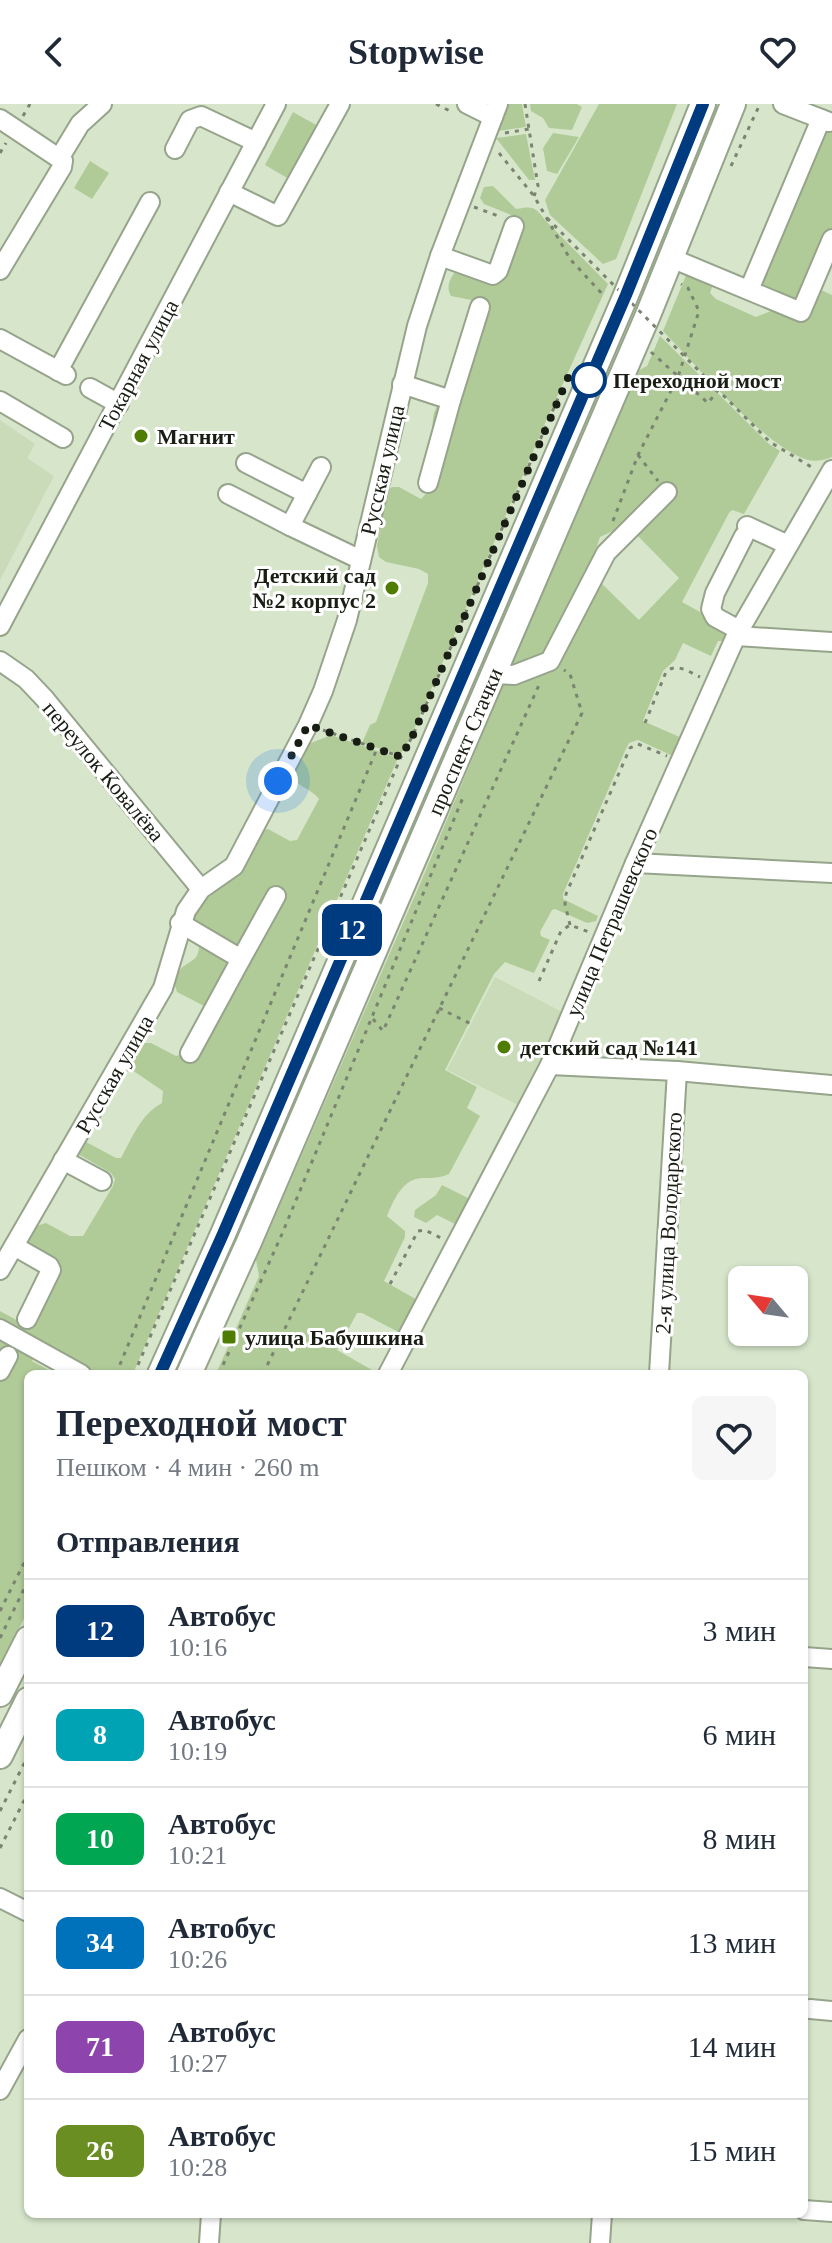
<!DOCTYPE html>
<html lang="ru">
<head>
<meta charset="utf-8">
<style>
  body { margin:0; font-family:Georgia,serif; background:#f6f6f7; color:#1f2937; height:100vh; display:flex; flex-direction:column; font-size:30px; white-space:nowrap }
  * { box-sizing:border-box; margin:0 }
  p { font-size:26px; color:#747a83 }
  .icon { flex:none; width:44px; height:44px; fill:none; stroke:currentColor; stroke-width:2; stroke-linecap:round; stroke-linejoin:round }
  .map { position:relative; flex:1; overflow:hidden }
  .side { position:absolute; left:24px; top:1266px; width:784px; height:848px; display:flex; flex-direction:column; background:#fff; border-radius:12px; box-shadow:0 2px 6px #0004 }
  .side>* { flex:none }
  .badge { padding:0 16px; border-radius:12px; font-size:28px; line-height:52px }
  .needle { width:52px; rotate:299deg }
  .buttons { position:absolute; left:728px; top:1162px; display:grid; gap:16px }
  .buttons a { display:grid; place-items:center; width:80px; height:80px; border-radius:12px; background:#fff; box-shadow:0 2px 6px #0004; font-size:40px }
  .you { position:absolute; width:40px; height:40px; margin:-20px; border:6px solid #fff; border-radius:50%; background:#1a73e8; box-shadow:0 0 0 12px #1a73e833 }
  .map>.badge { position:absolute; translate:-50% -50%; box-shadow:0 0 0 4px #fff }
  h2 { padding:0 32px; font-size:30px; line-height:72px }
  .round { display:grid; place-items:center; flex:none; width:84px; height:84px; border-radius:12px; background:#f6f6f7 }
  .head { display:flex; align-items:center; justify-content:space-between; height:136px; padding:0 32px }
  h1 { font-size:38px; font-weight:600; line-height:60px }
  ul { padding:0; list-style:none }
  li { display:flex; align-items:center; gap:24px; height:104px; padding:0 32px; border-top:2px solid #e0e1e3 }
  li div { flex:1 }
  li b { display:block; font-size:30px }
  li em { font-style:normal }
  li .badge { min-width:88px; font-weight:700; text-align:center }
  header { display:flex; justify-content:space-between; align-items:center; height:104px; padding:0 32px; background:#fff; font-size:36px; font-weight:600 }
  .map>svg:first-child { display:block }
  .built { fill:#c9dbb9 }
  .green { fill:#b0cb98; fill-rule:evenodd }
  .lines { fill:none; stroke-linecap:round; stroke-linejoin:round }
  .minor-casing { stroke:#96a48b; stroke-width:22 }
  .major-casing { stroke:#96a48b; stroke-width:28 }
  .path { stroke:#7a8471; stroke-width:3; stroke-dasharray:4 6; stroke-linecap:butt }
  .minor { stroke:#fff; stroke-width:18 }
  .major { stroke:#fff; stroke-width:24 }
  .path-bridge { stroke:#7a8471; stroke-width:3; stroke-dasharray:4 6; stroke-linecap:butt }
  .line-casing { stroke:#fff; stroke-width:18 }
  .line { stroke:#003b80; stroke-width:12 }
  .walk { stroke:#191e14; stroke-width:8; stroke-dasharray:0 14.4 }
  .stop-dot { fill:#fff; stroke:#003b80; stroke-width:4 }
  .poi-dot { fill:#4f7c02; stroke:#fff; stroke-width:3 }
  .labels { text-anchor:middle; stroke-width:6; stroke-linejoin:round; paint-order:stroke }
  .street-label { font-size:22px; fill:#191e14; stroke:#fff }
  .stop-label { font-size:22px; font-weight:bold; fill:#191e14; stroke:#fff; text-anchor:start }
  .poi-label { font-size:22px; font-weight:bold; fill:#191e14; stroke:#fff; text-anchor:start }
</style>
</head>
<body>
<header><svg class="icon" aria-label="back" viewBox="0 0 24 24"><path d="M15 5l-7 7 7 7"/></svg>Stopwise<svg class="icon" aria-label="heart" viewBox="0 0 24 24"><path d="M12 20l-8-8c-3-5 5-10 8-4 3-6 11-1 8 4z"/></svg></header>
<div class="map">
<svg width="832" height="2139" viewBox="0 0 832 2139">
  <rect width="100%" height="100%" fill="#d7e6cb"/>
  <g class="built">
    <path d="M 0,316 L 35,340 L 27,354 L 54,372 L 0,476 Z"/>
    <path d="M 495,873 L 564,909 L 520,1002 L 447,966 Z"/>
  </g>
  <g class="green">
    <path d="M 509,0 L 522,0 L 526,23 L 498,27 Z"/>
    <path d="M 530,0 L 577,0 L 582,3 L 572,26 L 549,24 L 543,14 L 531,7 Z"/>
    <path d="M 599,0 L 677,0 L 616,155 L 603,160 L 550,111 L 545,96 Z"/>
    <path d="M 293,8 L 318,22 L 289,75 L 265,61 Z"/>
    <path d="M 820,25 L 832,25 L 832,126 L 804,191 L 799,198 L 755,179 Z"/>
    <path d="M 553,29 L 579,33 L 557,70 L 547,67 L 543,44 Z"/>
    <path d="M 526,30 L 535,76 L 529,76 L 496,34 Z"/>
    <path d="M 90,57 L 109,69 L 92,95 L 74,84 Z"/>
    <path d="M 493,82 L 516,105 C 532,102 535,102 545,116 L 608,180 L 546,317 L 412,630 L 400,651 L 362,639 L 370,621 L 376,618 L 428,479 L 428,470 L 419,465 L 386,458 L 379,453 L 377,442 L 387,387 L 392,383 L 399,383 L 421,395 L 433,382 C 433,362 430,327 434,309 L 481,198 L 451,192 C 446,183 449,177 454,169 C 468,169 479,181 492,179 L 519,120 L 516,113 L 484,100 L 480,94 L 484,83 Z"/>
    <path d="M 689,164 L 715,175 L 710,189 L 716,195 L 756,213 L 781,203 L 802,211 L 817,184 L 832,191 L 832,353 C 824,356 816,358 808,356 C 766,344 696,261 663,227 Z"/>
    <path d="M 660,232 L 769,340 L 780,347 L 744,410 L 732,406 L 729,409 L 682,498 L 731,525 L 725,537 L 718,537 L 711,552 L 683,539 L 675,556 L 663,567 L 643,617 L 682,634 L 673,652 L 638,636 L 629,639 L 625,647 L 563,790 L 563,795 L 598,812 L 596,817 L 587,819 L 555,805 L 552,806 L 540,828 L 541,832 L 550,836 L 534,869 L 505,858 L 494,870 L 445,966 L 477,983 L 467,1004 L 480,1012 L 449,1070 C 441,1074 432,1074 422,1074 C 402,1075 394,1096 387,1112 L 405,1127 L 405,1133 L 384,1177 L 421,1198 L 404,1231 L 362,1209 L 357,1209 L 337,1246 L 379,1270 L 216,1270 L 259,1172 L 256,1156 L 420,780 L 634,269 L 647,262 ZM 619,424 L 636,430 L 679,474 L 639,516 L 594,472 L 592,457 L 600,433 Z"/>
    <path d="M 331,631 L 398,654 L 135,1265 L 132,1270 L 93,1270 L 0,1217 L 0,1207 L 22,1219 L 56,1171 L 27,1140 L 36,1122 L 46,1119 L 70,1132 L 83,1132 L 113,1082 L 115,1075 L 111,1069 L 78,1050 L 77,1046 L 81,1039 L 86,1038 L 116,1054 L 121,1054 C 132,1034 141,1010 162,999 L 163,987 L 132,966 L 130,958 L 142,939 L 151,939 L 176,952 L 182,950 L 205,907 L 204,902 L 177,888 L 174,878 C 177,873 179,865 184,862 C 194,855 198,855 199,843 L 190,836 C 184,807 213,793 228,774 C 239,759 249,742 259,727 L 268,725 L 290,737 L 297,736 L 319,695 C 310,683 293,682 288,667 L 306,641 Z"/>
    <path d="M 442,1081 L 474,1097 L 461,1123 L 437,1111 L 426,1119 L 414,1113 L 415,1106 L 436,1091 Z"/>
    <path d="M 0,1226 L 36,1248 L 32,1257 L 56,1270 L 28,1270 L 28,1506 L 0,1563 L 0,1257 L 5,1248 L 0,1244 Z"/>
  </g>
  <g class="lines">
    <defs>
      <g id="minor">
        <path d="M 467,0 L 493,13"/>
        <path d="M 783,0 L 829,18"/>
        <path d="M 0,15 L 63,57 L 62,63 L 0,166"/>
        <path d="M 175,45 L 190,16 L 201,12 L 256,38"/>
        <path d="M 60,53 L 80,20 L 102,0"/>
        <path d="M 229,88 L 278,112 L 340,0"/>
        <path d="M 440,152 L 493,171 L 498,167 L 514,122"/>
        <path d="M 671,154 L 801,208 L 832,135"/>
        <path d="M 749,186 L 821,15"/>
        <path d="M 0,235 L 66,271"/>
        <path d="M 58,267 L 150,98"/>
        <path d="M 402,280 L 451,296 L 428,379"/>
        <path d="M 90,284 L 119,300"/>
        <path d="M 451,296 L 480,203"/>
        <path d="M 0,297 L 63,334"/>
        <path d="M 246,359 L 307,390"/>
        <path d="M 321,363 L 290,422 L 361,456"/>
        <path d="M 228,390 L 290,422"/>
        <path d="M 747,422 L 788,441"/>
        <path d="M 0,522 L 276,0"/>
        <path d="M 739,526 L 715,513 L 711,505 L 715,489 L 744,432"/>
        <path d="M 736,532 L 832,538"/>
        <path d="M 0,557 L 26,575 L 44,594 L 201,785"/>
        <path d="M 492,570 L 514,571 L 550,557 L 606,449 L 667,388"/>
        <path d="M 635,759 L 832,769"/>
        <path d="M 180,819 L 241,855 L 276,792"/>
        <path d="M 190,949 L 241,855"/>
        <path d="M 550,961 L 677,967 L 832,981"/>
        <path d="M 63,1056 L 102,1077"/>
        <path d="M 14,1142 L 49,1162 L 51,1166 L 27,1215"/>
        <path d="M 0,1166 L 163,884 L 186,807 L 201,785 L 234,762 L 308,621 L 323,587 L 347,516 L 417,222 L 440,152 L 498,0"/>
        <path d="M 0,1225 L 81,1270"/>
        <path d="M 0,1267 L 8,1252"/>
        <path d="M 388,1270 L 550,961 L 635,759 L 736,532 L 832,366"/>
        <path d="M 659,1270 L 677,967"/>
        <path d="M 804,1553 L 832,1555"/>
        <path d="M 0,1794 L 28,1808"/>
        <path d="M 810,1905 L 832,1907"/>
        <path d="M 0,1986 L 28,1935"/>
        <path d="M 804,2106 L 832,2108"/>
        <path d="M 209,2139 L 211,2110"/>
        <path d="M 600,2139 L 602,2110"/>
      </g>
      <g id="major">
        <path d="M 160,1270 L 223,1130 L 626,191 L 703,0"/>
        <path id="s1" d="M 189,1270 L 249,1138 L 648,211 L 733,0"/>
        <path d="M 0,1590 L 28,1535"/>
        <path d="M 0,1652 L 28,1596"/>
      </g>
    </defs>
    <use href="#minor" class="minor-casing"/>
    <use href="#major" class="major-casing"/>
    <g class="path">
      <path d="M 436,0 L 452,8"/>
      <path d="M 525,0 L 538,82 L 534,92"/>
      <path d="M 23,12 L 30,0"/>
      <path d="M 505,29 L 529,25"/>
      <path d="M 0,49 L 6,39"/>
      <path d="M 499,49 L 534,92 L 570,155 L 605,193"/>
      <path d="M 731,62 L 760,0"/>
      <path d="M 474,103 L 501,113"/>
      <path d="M 651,248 L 708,299 L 718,286 L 770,338 L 813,364"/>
      <path d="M 638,351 L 658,377"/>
      <path d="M 613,417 L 638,351 L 678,273 L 699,207 L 688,184 L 681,180"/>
      <path d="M 645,619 L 666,568 C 676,558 689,568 700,573"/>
      <path d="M 323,626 L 401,653 L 413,631 L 562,285"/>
      <path d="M 570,821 L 565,800 L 566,790 L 630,644 L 638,640 L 667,652"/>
      <path d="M 539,877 L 561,827 L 570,821 L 589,828"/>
      <path d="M 439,904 L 471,920"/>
      <path d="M 373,915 L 383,927 L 539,581"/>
      <path d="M 390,1180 L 418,1127 L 425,1126 L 441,1134"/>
      <path d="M 116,1270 L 376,647"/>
      <path d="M 134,1270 L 401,653"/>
      <path d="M 219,1270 L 282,1130 L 464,691"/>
      <path d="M 263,1270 L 582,609 L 570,570 L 564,566"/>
      <path d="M 0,1507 L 28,1451"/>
      <path d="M 0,1534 L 28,1477"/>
      <path d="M 0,1707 L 28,1652"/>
      <path d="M 0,1744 L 28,1689"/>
    </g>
    <use href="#minor" class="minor"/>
    <use href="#major" class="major"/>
    <path class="path-bridge" d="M 547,114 L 718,286"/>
  </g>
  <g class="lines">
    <defs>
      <path id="line" d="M 160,1270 L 223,1130 L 626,191 L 703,0"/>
    </defs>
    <use href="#line" class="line-casing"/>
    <use href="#line" class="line"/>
    <path class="walk" d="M 278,677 L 308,621 L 401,653 L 413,631 L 571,267 L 589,276"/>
  </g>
  <circle class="stop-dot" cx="589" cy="276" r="16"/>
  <g class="poi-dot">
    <circle cx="141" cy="332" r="8"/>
    <circle cx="392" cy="484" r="8"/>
    <circle cx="504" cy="943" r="8"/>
    <rect x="221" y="1225" width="16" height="16" rx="4"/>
  </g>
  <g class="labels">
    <g class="street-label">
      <text transform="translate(138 261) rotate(-62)" y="8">Токарная улица</text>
      <text transform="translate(382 366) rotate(-77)" y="8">Русская улица</text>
      <text dy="8" stroke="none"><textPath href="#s1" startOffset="690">проспект Стачки</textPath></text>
      <text transform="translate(104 667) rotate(50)" y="8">переулок Ковалёва</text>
      <text transform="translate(611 818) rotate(-67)" y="8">улица Петрашевского</text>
      <text transform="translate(114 970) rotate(-60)" y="8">Русская улица</text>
      <text transform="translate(668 1119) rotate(-87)" y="8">2-я улица Володарского</text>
    </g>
    <g class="stop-label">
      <text x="613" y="284">Переходной мост</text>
    </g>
    <g class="poi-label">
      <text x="157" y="340">Магнит</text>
      <text x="376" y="479" text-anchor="end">Детский сад<tspan x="376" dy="25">№2 корпус 2</tspan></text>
      <text x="520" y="951">детский сад №141</text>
      <text x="245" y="1241">улица Бабушкина</text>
    </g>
  </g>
</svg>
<div class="buttons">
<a><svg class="needle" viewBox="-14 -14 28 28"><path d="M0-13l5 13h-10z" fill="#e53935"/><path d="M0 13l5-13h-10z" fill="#747a83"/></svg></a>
</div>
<div class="you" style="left:278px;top:677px"></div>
<b class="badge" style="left:352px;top:826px;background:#003b80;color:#fff">12</b>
<section class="side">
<div class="head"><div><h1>Переходной мост</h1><p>Пешком · 4 мин · 260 m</p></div><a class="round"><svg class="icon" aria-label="heart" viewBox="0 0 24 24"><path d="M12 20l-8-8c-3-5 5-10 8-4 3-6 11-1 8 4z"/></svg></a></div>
<h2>Отправления</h2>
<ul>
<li><span class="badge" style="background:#003b80;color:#fff">12</span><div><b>Автобус</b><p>10:16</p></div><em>3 мин</em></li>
<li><span class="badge" style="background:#00a3b4;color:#fff">8</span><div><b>Автобус</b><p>10:19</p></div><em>6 мин</em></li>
<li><span class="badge" style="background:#00a651;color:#fff">10</span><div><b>Автобус</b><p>10:21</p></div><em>8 мин</em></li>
<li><span class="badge" style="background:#0072bc;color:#fff">34</span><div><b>Автобус</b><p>10:26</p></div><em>13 мин</em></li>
<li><span class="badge" style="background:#8e44ad;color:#fff">71</span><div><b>Автобус</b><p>10:27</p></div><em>14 мин</em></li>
<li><span class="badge" style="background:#6b8e23;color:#fff">26</span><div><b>Автобус</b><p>10:28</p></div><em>15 мин</em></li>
</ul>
</section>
</div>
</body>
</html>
